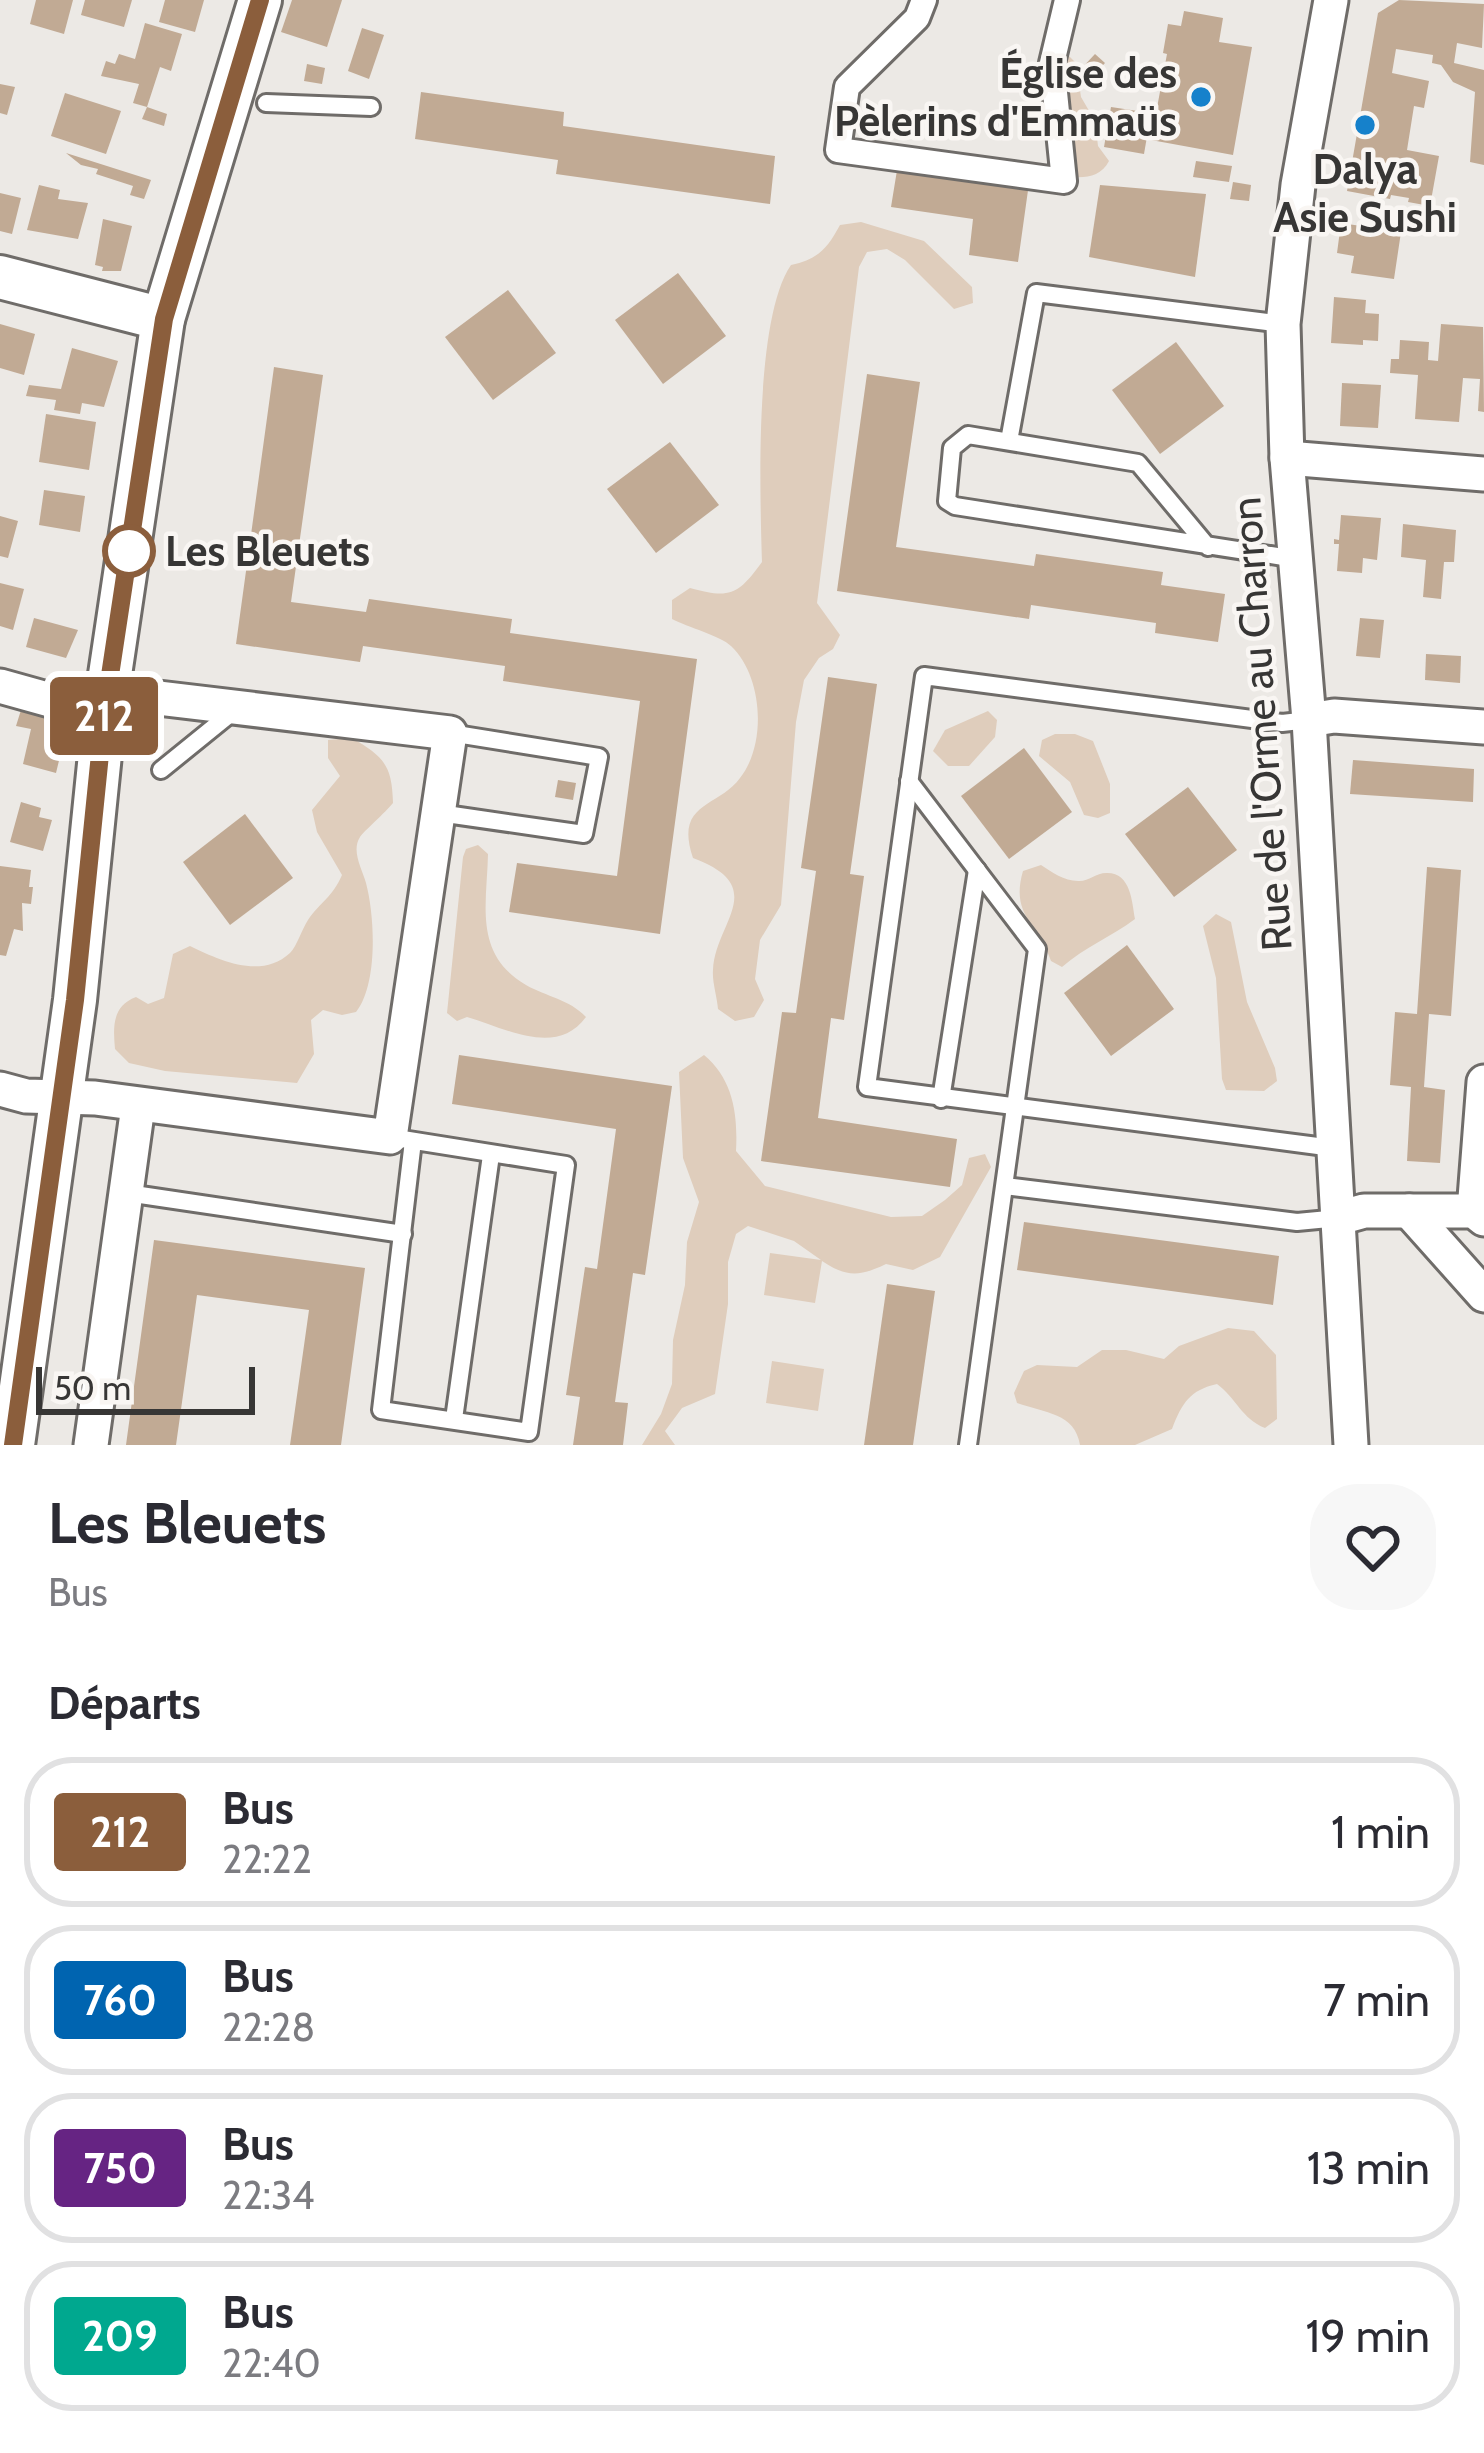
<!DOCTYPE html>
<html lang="fr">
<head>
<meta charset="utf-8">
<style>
  body { margin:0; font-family:Cabin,sans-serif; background:#f7f7f7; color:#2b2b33; height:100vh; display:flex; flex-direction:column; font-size:45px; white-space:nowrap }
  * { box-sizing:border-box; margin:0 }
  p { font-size:39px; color:#7c7c81 }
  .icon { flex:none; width:66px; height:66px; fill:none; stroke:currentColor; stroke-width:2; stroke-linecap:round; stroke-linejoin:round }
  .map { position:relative; height:1445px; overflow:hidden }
  .drawer { display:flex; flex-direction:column; background:#fff; flex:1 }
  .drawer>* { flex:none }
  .badge { padding:0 24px; border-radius:9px; font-size:42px; line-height:78px }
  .scale { position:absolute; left:36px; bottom:30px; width:219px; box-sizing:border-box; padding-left:12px; border:6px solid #373635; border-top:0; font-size:33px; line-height:42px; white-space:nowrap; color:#373635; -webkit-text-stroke:9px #f9f6f3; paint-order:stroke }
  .map>.badge { position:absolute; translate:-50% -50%; box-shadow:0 0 0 6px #fff }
  h2 { padding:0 48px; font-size:45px; line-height:108px }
  .round { display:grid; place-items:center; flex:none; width:126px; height:126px; border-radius:48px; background:#f7f7f7 }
  .summary { display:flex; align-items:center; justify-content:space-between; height:204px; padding:0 48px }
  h1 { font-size:57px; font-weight:700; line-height:90px }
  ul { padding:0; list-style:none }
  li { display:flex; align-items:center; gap:36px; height:150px; margin:0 24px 18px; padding:0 24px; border:6px solid #e1e1e2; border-radius:48px }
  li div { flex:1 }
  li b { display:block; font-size:45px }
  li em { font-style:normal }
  li .badge { min-width:132px; font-weight:700; text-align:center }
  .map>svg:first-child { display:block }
  .green { fill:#dfcdbc }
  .building { fill:#c1aa94 }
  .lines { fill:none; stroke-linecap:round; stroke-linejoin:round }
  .service-casing { stroke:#6f6c69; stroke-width:22 }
  .pedestrian-casing { stroke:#6f6c69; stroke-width:30 }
  .minor-casing { stroke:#6f6c69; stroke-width:39 }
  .tertiary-casing { stroke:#6f6c69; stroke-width:48 }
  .service { stroke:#fff; stroke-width:16 }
  .pedestrian { stroke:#fff; stroke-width:24 }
  .minor { stroke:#fff; stroke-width:33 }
  .tertiary { stroke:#fff; stroke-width:42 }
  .line-casing { stroke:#fff; stroke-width:27 }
  .line { stroke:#8b5e3c; stroke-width:18 }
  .poi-dot { fill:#1681cb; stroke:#f9f6f3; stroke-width:4.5 }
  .stop-dot { fill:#fff; stroke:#8b5e3c; stroke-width:6 }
  .labels { text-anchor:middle; stroke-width:9; stroke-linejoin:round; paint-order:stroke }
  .poi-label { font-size:42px; font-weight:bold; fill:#373635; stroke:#f9f6f3; text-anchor:end }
  .stop-label { font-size:42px; font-weight:bold; fill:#373635; stroke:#f9f6f3; text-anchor:start }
  .street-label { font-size:42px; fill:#373635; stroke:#f9f6f3 }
</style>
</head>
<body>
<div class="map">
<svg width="1484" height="1445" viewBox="0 0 1484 1445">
  <rect width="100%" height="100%" fill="#ece9e5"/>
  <g class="green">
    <path d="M 1059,54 L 1069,56 L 1076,63 L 1081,97 L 1095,121 L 1098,146 L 1109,161 C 1101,176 1088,178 1072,177 Z"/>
    <path d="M 861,222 L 924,241 L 972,287 L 973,303 L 954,309 L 905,260 L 887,249 L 867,252 L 859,267 L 817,603 L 840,635 L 833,649 L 819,658 L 804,680 L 796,722 L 781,905 L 760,940 L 755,979 L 764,1000 L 754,1017 L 735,1021 L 718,1009 C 717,996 712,982 713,970 C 715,922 771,887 693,858 C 674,802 718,808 740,778 C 767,744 763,676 731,646 C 721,636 687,627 672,619 L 672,600 L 690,588 C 730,599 738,595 762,562 C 760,493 754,319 791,265 C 818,259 827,249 840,225 Z"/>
    <path d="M 988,711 L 997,720 L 995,737 L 969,766 L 948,766 L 933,751 L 945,730 Z"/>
    <path d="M 1055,734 L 1075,734 L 1093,741 L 1110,784 L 1110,813 L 1098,818 L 1084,815 L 1070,782 L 1039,756 L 1042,740 Z"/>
    <path d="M 352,738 C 384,757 392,765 393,803 C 386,812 363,832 360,837 C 351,851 362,869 366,883 C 375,917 378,984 356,1012 L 342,1015 L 323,1010 L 311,1020 L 314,1054 L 297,1083 L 165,1071 L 129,1063 L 115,1049 C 113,1027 112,1006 136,997 L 148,1004 L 164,998 L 173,954 L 190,946 C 219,960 261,980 290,953 C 297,946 302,929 308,920 C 321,901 332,898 342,875 L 317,832 L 312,810 L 340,776 L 328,758 L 328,740 Z"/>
    <path d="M 478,845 L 488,854 C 487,904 473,954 526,985 C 547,997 569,999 586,1017 C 557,1057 507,1029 467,1017 L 457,1021 L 447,1013 L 463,857 L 466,849 Z"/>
    <path d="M 1041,865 C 1052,872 1064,881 1078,881 C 1088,882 1096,873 1106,873 C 1131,872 1132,902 1135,919 C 1111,937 1085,947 1062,967 L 1051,961 C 1038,922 1010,916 1023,871 Z"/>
    <path d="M 1216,914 L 1231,922 L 1247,1002 L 1275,1068 L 1277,1081 L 1264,1091 L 1226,1090 L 1222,1079 L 1216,978 L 1203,926 Z"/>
    <path d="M 704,1055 C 733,1079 738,1114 736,1151 L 765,1186 L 891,1217 L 922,1216 L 945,1200 L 962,1185 L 969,1158 L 985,1154 L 991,1167 L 940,1257 L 913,1270 L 886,1264 C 859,1277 846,1277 822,1261 L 815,1303 L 764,1295 L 770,1253 L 821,1260 L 794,1241 L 748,1226 L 736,1234 L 728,1262 L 728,1304 L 715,1394 L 682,1408 L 665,1431 L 675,1445 L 642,1445 L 661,1414 L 672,1384 L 673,1340 L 685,1285 L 687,1242 L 699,1202 L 683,1158 L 679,1072 Z"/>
    <path d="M 1228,1328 L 1254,1331 L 1276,1355 L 1277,1419 L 1265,1428 C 1242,1419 1236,1398 1217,1384 C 1190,1390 1182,1403 1172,1429 L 1135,1445 L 1080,1445 C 1075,1413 1045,1413 1017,1403 L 1014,1393 L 1024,1371 L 1037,1365 L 1077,1367 L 1102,1350 L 1126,1350 L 1164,1359 L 1179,1346 Z"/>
    <path d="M 772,1361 L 824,1369 L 818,1411 L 766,1403 Z"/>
  </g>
  <g class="building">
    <path d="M 36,0 L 73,0 L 64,34 L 30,24 Z"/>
    <path d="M 85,0 L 132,0 L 124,27 L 81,15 Z"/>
    <path d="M 165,0 L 204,0 L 195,32 L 159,22 Z"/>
    <path d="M 292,0 L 342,0 L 327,47 L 281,32 Z"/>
    <path d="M 1399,0 L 1484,4 L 1482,48 L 1457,43 L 1454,63 L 1484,70 L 1484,165 L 1470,162 L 1475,92 L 1453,82 L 1441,65 L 1432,63 L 1433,55 L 1396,49 L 1392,73 L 1429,81 L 1424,108 L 1414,106 L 1407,150 L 1439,156 L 1430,206 L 1408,202 L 1409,198 L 1391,195 L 1390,199 L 1347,191 L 1378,13 Z"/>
    <path d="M 1184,11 L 1223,18 L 1219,42 L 1252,47 L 1233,155 L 1151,140 L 1167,54 L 1163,53 L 1168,24 L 1181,26 Z"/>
    <path d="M 145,23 L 182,34 L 171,71 L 160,67 L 147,107 L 133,103 L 139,84 L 101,76 L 106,61 L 115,64 L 119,54 L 135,59 Z"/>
    <path d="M 362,28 L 384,35 L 369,79 L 348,71 Z"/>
    <path d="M 1095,54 L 1105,63 L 1090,79 L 1080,70 Z"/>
    <path d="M 307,64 L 325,68 L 322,84 L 304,81 Z"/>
    <path d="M 0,84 L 15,87 L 7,115 L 0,113 Z"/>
    <path d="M 421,92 L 564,112 L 563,126 L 775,156 L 770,204 L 556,174 L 558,160 L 415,139 Z"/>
    <path d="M 65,93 L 121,111 L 106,154 L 51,136 Z"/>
    <path d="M 147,107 L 167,114 L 164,126 L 142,119 Z"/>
    <path d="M 1111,107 L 1151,113 L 1144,154 L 1104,147 Z"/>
    <path d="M 66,153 L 151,180 L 144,199 L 130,195 L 133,186 L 96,174 L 98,169 L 81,165 Z"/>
    <path d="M 899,158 L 1030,176 L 1018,262 L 969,255 L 973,219 L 891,207 Z"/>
    <path d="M 1196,161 L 1232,166 L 1229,182 L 1193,177 Z"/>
    <path d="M 1233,182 L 1251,185 L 1249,201 L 1230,199 Z"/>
    <path d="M 39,185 L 60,190 L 58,199 L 88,203 L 78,239 L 27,230 Z"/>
    <path d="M 1100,185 L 1206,194 L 1195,277 L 1089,257 Z"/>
    <path d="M 0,193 L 21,198 L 12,234 L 0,231 Z"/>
    <path d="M 103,219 L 132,226 L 121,271 L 102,271 L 103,267 L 95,265 Z"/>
    <path d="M 1341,223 L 1401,232 L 1394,279 L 1351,273 L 1354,256 L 1337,253 Z"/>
    <path d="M 678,273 L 726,336 L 663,384 L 615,320 Z"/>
    <path d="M 508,290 L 556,353 L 493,400 L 445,337 Z"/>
    <path d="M 1334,297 L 1366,300 L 1365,313 L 1379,314 L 1378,341 L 1363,340 L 1363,345 L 1331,343 Z"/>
    <path d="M 0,324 L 35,334 L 24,375 L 0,368 Z"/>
    <path d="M 1441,324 L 1483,327 L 1484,412 L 1478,411 L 1480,379 L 1463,378 L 1459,422 L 1415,419 L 1418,375 L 1390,373 L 1391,359 L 1399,359 L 1400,340 L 1429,342 L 1428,360 L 1438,361 Z"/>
    <path d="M 1176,342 L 1224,406 L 1160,454 L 1112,390 Z"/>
    <path d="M 72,348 L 118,361 L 104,407 L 82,403 L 80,414 L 54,410 L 56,400 L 26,396 L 29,385 L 61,389 Z"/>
    <path d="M 274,367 L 323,375 L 291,602 L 366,612 L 369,599 L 512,619 L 510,633 L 697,659 L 660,934 L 509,912 L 517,863 L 617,876 L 640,701 L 503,681 L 505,666 L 363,646 L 360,662 L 236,644 Z"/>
    <path d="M 867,374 L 920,382 L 896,547 L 1034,566 L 1036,554 L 1163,572 L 1161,585 L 1225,594 L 1218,642 L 1155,633 L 1156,623 L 1031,605 L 1029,619 L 837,591 Z"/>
    <path d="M 1342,383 L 1381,385 L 1378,428 L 1340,426 Z"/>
    <path d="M 46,414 L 96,422 L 89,470 L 39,462 Z"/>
    <path d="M 670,442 L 719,505 L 656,553 L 607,489 Z"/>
    <path d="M 44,490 L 85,496 L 80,532 L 39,525 Z"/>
    <path d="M 1341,515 L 1381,518 L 1377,560 L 1363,558 L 1362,573 L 1337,571 L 1339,544 L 1334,544 L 1334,539 L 1339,540 Z"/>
    <path d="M 0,516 L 18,521 L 8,558 L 0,556 Z"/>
    <path d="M 1403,524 L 1456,530 L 1454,562 L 1444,562 L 1441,599 L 1423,597 L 1426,560 L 1401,557 Z"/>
    <path d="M 0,583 L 24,589 L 13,630 L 0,626 Z"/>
    <path d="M 34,618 L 78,630 L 66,658 L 26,647 Z"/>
    <path d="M 1360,618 L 1384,620 L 1380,658 L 1356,656 Z"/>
    <path d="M 1426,654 L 1461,656 L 1460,683 L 1425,680 Z"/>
    <path d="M 828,677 L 877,684 L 850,874 L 864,876 L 844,1020 L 831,1018 L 818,1118 L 957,1139 L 950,1187 L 761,1161 L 782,1012 L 796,1013 L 816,871 L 801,868 Z"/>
    <path d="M 21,710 L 55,719 L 50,740 L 63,744 L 56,773 L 23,764 L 31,729 L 16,726 Z"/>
    <path d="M 1024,748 L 1072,812 L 1009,859 L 961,796 Z"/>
    <path d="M 1353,760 L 1474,769 L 1473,802 L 1350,794 Z"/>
    <path d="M 558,780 L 576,783 L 573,800 L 555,797 Z"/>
    <path d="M 1188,787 L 1237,850 L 1174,897 L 1125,834 Z"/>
    <path d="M 21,802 L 41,808 L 39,817 L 52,820 L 43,851 L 10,842 Z"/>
    <path d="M 245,814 L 293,878 L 230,925 L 183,862 Z"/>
    <path d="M 0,866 L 31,870 L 29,887 L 33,887 L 31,904 L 22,903 L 23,931 L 14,929 L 6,956 L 0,955 Z"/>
    <path d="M 1427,867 L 1461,870 L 1451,1016 L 1429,1014 L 1424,1087 L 1445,1090 L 1440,1163 L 1407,1161 L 1411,1087 L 1390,1085 L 1395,1012 L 1417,1014 Z"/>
    <path d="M 1127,945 L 1174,1009 L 1111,1056 L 1064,993 Z"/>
    <path d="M 459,1055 L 672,1086 L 645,1275 L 633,1273 L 615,1402 L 628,1403 L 623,1445 L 573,1445 L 580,1397 L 566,1395 L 585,1267 L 597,1269 L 616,1129 L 452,1104 Z"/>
    <path d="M 1024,1222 L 1279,1256 L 1273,1305 L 1017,1270 Z"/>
    <path d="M 154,1240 L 365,1268 L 341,1445 L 290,1445 L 309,1310 L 197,1295 L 176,1445 L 126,1445 Z"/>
    <path d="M 887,1284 L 935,1291 L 913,1445 L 864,1445 Z"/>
  </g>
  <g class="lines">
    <defs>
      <g id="service">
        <path d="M 266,103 L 371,107"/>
        <path d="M 1009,441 L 1036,293 L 1283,324"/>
        <path d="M 1208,547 L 1138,463 L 968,435 L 952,448 L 947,501 L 955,506 L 1296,559"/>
        <path d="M 1309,720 L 1282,723 L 924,676 L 867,1087 L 1333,1148"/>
        <path d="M 161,770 L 235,710"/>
        <path d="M 909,781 L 1037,949 L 968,1445"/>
        <path d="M 439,813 L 584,834 L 599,757 L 450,733"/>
        <path d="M 941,1099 L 977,870"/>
        <path d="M 390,1137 L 566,1165 L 529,1432 L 381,1410 L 413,1141"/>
        <path d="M 1005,1186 L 1297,1222 L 1339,1218"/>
        <path d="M 127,1193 L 403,1234"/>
        <path d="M 454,1419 L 491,1155"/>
      </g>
      <path id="pedestrian" d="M 924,0 L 917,18 L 847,87 L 838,150 L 1064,181 L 1052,63 L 1067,0"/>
      <g id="minor">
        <path d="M 1331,0 L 1298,185 L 1283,324 L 1287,458 L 1309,720 L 1351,1445"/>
        <path d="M 1287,458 L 1484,474"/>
        <path d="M 0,686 L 104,715"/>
        <path d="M 1309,720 L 1334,716 L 1484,727"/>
        <path d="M 0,1089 L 26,1096 L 95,1098 L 390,1137 L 450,733 L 108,692"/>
        <path d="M 1409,1211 L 1484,1295"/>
        <path d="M 1474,1211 L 1484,1082"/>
        <path d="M 1339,1218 L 1364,1211 L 1474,1211 L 1484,1219"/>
        <path d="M 91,1445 L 138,1106"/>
      </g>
      <g id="tertiary">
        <path d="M 0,277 L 163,319"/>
        <path d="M 13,1445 L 75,1000 L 104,715 L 163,319 L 260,0"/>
      </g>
    </defs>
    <use href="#service" class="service-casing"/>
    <use href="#pedestrian" class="pedestrian-casing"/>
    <use href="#minor" class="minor-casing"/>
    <use href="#tertiary" class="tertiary-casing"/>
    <use href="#service" class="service"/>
    <use href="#pedestrian" class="pedestrian"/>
    <use href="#minor" class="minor"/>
    <use href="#tertiary" class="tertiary"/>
  </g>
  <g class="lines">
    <defs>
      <path id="line" d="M 13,1445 L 75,1000 L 104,715 L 164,319 L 260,0"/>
    </defs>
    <use href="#line" class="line-casing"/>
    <use href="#line" class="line"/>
  </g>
  <g class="poi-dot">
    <circle cx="1201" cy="97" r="12"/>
    <circle cx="1365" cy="125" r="12"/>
  </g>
  <circle class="stop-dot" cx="129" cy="551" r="24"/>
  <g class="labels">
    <g class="poi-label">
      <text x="1177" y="88">Église des<tspan x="1177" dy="48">Pèlerins d'Emmaüs</tspan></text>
      <text x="1365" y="184" text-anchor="middle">Dalya<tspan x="1365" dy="48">Asie Sushi</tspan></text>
    </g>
    <g class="stop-label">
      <text x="165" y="566">Les Bleuets</text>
    </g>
    <g class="street-label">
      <text transform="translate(1261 724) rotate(-94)" y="15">Rue de l'Orme au Charron</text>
    </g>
  </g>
</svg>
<div class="scale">50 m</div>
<b class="badge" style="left:104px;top:716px;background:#8b5e3c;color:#fff">212</b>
</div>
<section class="drawer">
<div class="summary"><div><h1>Les Bleuets</h1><p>Bus</p></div><a class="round"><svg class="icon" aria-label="heart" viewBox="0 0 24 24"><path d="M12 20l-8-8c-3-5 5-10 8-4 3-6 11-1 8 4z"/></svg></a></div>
<h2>Départs</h2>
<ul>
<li><span class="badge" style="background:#8b5e3c;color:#fff">212</span><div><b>Bus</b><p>22:22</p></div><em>1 min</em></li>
<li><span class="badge" style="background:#0064b0;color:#fff">760</span><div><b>Bus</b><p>22:28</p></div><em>7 min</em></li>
<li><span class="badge" style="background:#662483;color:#fff">750</span><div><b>Bus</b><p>22:34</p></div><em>13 min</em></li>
<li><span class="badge" style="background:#00a88f;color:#fff">209</span><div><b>Bus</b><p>22:40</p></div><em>19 min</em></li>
</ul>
</section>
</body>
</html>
